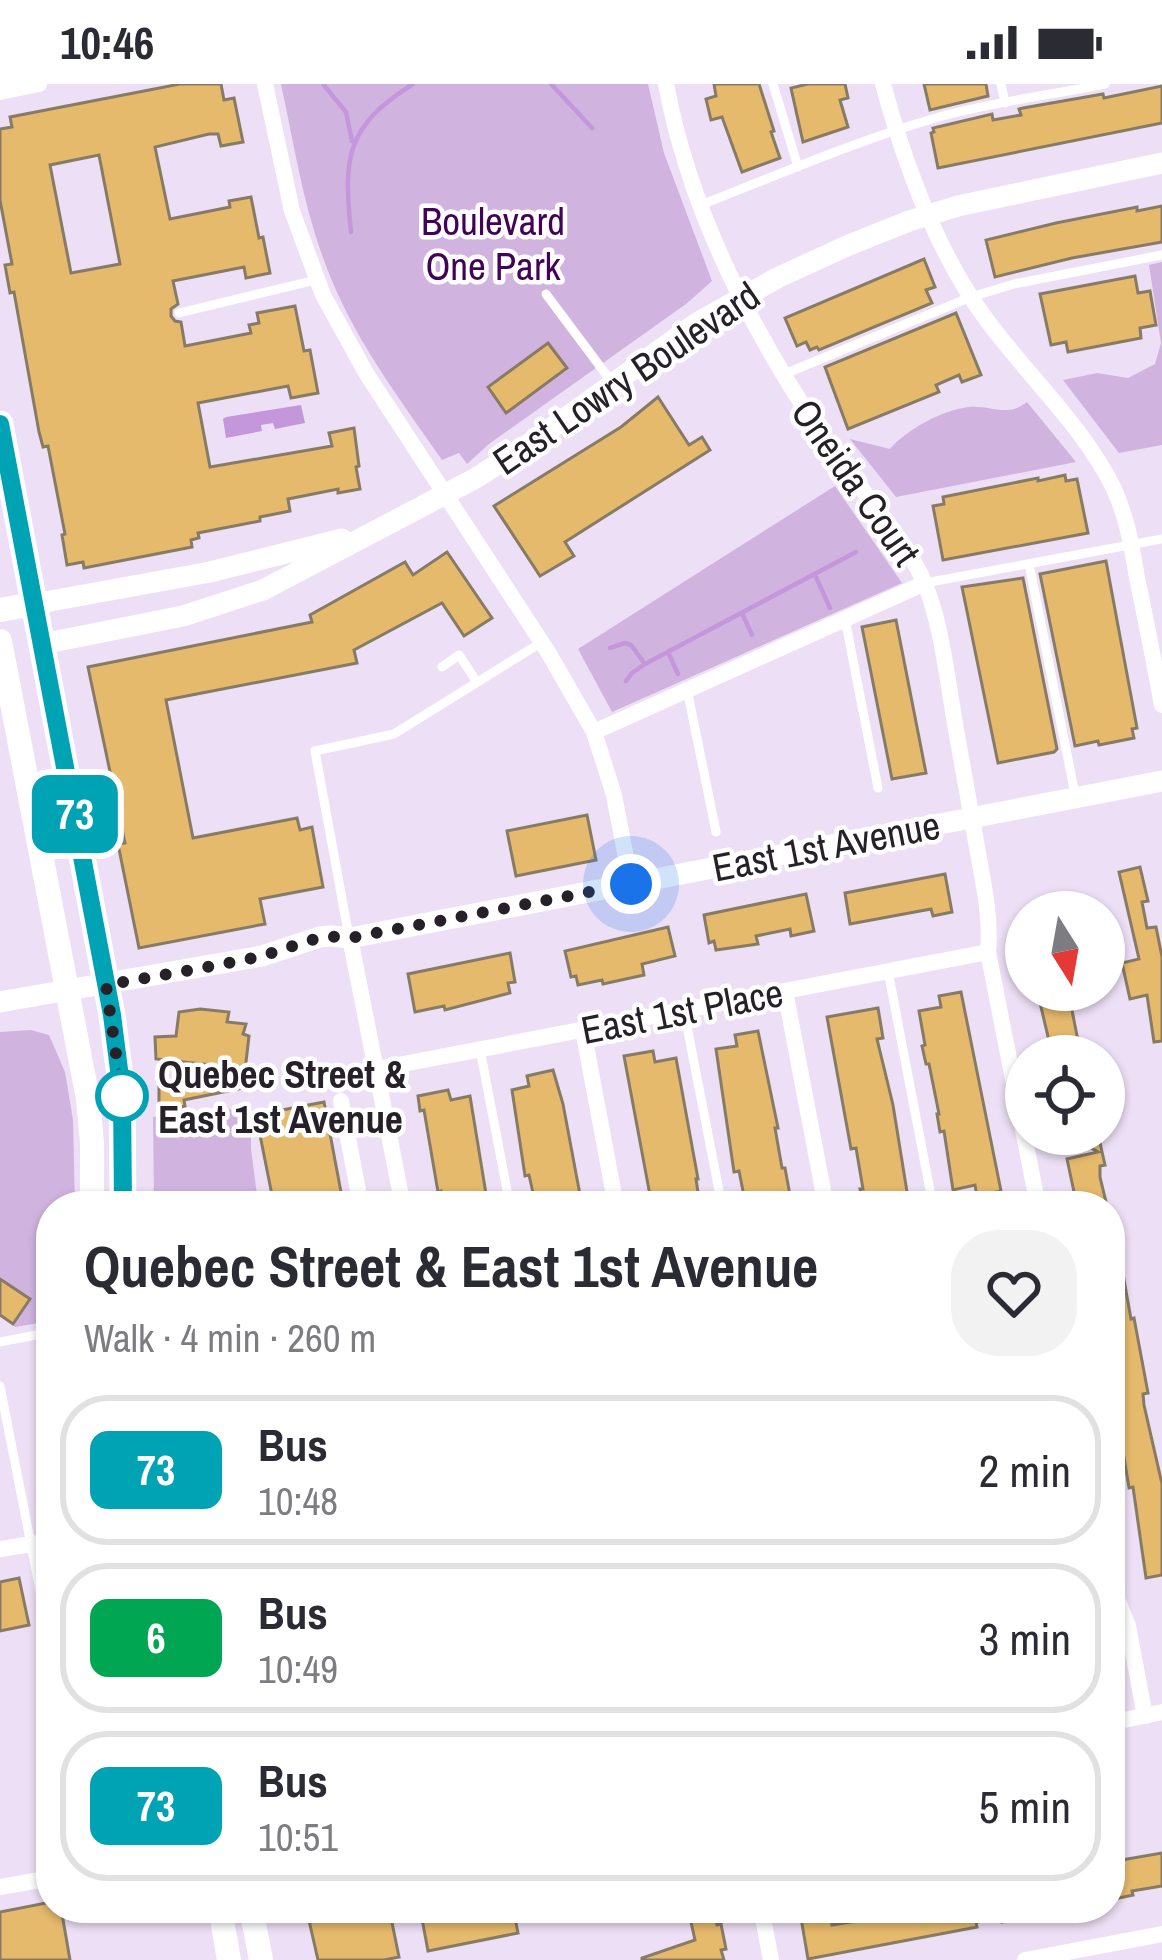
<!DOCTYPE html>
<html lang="en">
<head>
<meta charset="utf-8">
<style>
  body { margin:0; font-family:"Archivo Narrow",sans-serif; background:#f2f2f3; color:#2b2b33; height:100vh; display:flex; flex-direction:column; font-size:45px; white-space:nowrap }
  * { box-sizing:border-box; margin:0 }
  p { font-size:39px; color:#7c7c81 }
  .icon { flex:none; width:66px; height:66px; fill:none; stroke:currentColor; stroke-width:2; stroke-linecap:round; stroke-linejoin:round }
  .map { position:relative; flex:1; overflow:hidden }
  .panel { position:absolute; left:36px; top:1107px; width:1089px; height:732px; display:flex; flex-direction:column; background:#fff; border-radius:48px; box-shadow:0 3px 9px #0004 }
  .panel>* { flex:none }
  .badge { padding:0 24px; border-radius:18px; font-size:42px; line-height:78px }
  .needle { width:78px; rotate:169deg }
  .buttons { position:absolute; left:1005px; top:807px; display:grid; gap:24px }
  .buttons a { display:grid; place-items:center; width:120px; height:120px; border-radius:50%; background:#fff; box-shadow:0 3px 9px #0004; font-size:60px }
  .you { position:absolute; width:60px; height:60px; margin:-30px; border:9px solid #fff; border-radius:50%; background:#1a73e8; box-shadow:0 0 0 18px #1a73e833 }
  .map>.badge { position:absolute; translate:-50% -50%; box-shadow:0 0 0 6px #fff }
  .round { display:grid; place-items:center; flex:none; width:126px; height:126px; border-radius:48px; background:#f2f2f3 }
  .head { display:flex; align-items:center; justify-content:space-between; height:204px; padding:0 48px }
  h1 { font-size:57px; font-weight:700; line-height:90px }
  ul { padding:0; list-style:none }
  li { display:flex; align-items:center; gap:36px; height:150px; margin:0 24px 18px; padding:0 24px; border:6px solid #e1e1e2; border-radius:48px }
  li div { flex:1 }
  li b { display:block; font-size:45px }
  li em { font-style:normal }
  li .badge { min-width:132px; font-weight:700; text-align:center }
  .status { display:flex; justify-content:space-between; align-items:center; height:84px; padding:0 60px; background:#fff; direction:ltr }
  .status svg { height:33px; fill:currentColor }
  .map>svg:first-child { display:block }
  .green { fill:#d0b4df }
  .water { fill:#c496db }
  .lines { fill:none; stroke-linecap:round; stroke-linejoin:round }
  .stream { stroke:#c496db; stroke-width:4.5 }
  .building { fill:#e6ba6d; stroke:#877b66; stroke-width:3; fill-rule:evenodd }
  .service { stroke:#fff; stroke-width:9 }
  .minor { stroke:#fff; stroke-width:16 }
  .tertiary { stroke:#fff; stroke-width:21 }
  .secondary { stroke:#fff; stroke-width:24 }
  .line-casing { stroke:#fff; stroke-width:27 }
  .line { stroke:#00a3b4; stroke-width:18 }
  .walk { stroke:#262129; stroke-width:12; stroke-dasharray:0 21.6 }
  .stop-dot { fill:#fff; stroke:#00a3b4; stroke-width:6 }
  .labels { text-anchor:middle; stroke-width:9; stroke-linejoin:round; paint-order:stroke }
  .park-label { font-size:39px; fill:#410258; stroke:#fff }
  .street-label { font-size:39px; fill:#262129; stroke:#fff }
  .stop-label { font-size:39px; font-weight:bold; fill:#262129; stroke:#fff; text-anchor:start }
</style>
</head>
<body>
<div class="status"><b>10:46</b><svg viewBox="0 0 49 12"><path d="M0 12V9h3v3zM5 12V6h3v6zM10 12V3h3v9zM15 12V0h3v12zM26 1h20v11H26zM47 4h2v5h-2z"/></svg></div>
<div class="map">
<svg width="1162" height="1876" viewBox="0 0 1162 1876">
  <rect width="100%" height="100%" fill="#eddff5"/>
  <g class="green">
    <path d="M 281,0 L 648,0 L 664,69 L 712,197 L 686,220 L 489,360 L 467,380 L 459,369 L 442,376 C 399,314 351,251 325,179 C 303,121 294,60 281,0 Z"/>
    <path d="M 1162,178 L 1162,361 L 1119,369 L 1063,296 L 1097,289 L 1128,294 L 1155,280 L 1161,259 L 1149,181 Z"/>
    <path d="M 1027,318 L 1076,378 L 896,413 L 850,355 L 890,365 C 907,345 943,326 969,323 C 992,321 1007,334 1027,318 Z"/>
    <path d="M 835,402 L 902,499 L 612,628 L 578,565 Z"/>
    <path d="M 31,946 L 49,951 L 65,988 L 73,1036 L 75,1122 L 51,1122 L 51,1237 L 15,1243 L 13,1240 L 29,1215 L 0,1195 L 0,948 Z"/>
    <path d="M 251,1023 L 251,1065 L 257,1111 L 154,1122 L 153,1033 Z"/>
  </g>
  <path class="water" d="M 301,321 L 305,339 L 275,345 L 273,339 L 261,341 L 262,347 L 226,354 L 223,335 L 226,333 Z"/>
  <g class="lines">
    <g class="stream">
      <path d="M 323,0 L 346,28 L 352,57"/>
      <path d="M 551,0 L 592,44"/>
      <path d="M 351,148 C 343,73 346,42 413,0"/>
      <path d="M 815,491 L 830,524"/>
      <path d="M 742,529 L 752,551"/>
      <path d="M 610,564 L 625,559 L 631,561 L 645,580"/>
      <path d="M 668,568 L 678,590"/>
      <path d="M 626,597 L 632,589 L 645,580 L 856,468"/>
    </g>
  </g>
  <g class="building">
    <path d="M 180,0 L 221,0 L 224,16 L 234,14 L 243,58 L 221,62 L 218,50 L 209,50 L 155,63 L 170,135 L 230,123 L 229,117 L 251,113 L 259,154 L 263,153 L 270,189 L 246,194 L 244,183 L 173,197 L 178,220 L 171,225 L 171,232 L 175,237 L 181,238 L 185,262 L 251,249 L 249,241 L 259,239 L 257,229 L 295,222 L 304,267 L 310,266 L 318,309 L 291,314 L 288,302 L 198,319 L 210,383 L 332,362 L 329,349 L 354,344 L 359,382 L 356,383 L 360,405 L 338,409 L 338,405 L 288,415 L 290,427 L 260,433 L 260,437 L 198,449 L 199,454 L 191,456 L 192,463 L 84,484 L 83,478 L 67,481 L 62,451 L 65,450 L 48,362 L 43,363 L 39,348 L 14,208 L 10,209 L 5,181 L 12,180 L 0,116 L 0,45 L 12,43 L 10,33 ZM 99,71 L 120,180 L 71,189 L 50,81 Z"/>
    <path d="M 714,0 L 759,0 L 774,47 L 771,48 L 780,74 L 742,88 L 722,33 L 711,36 L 706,15 L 716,12 Z"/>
    <path d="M 808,0 L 845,0 L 848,14 L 840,16 L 848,43 L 803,58 L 791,4 Z"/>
    <path d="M 924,0 L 986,0 L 988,12 L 930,26 Z"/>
    <path d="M 1162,2 L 1162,39 L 938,84 L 931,49 L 934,48 L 933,44 L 992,30 L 993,36 L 1021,31 L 1019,25 L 1023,24 L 1103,10 L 1104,14 Z"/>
    <path d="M 1162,122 L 1162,158 L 1072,174 L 995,193 L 986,156 L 1056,139 L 1137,123 L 1137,127 Z"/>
    <path d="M 924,175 L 935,203 L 926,206 L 932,219 L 819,266 L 817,263 L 810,266 L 806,258 L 797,262 L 785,234 Z"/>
    <path d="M 1135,192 L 1138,209 L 1150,207 L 1156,241 L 1140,244 L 1141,254 L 1068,268 L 1066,258 L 1051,261 L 1040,210 Z"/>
    <path d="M 956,229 L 981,291 L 962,298 L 959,291 L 936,301 L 939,308 L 848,345 L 825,283 Z"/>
    <path d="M 548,259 L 567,284 L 506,329 L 488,303 Z"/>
    <path d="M 658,313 L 689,361 L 702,353 L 710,366 L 565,458 L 574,472 L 540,492 L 494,422 L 621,343 Z"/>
    <path d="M 1065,391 L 1066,397 L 1077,395 L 1088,449 L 943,476 L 933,422 L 944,420 L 943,413 L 1038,394 L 1038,397 Z"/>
    <path d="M 447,468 L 492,534 L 464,552 L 442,519 L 354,566 L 357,579 L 166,616 L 193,754 L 297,734 L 300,746 L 312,743 L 323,803 L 260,815 L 265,840 L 139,864 L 118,760 L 125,759 L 88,583 L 312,538 L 310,531 L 405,478 L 413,491 Z"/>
    <path d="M 1106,477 L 1137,644 L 1132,645 L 1134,654 L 1099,661 L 1098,657 L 1075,662 L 1040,490 Z"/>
    <path d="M 1023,494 L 1057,665 L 1054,668 L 998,679 L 962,503 Z"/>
    <path d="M 896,536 L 926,689 L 892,695 L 862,543 Z"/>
    <path d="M 587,731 L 596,776 L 516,792 L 507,747 Z"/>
    <path d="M 1140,783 L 1148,817 L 1142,818 L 1147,844 L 1156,843 L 1162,873 L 1162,957 L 1154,958 L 1147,911 L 1130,915 L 1122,879 L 1139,875 L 1119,788 Z"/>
    <path d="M 945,790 L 952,828 L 933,832 L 931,825 L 850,840 L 845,809 Z"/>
    <path d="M 806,810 L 814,847 L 791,852 L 790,845 L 756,852 L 758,860 L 716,866 L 714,857 L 709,859 L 704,831 Z"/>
    <path d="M 668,843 L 675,872 L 642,880 L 644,891 L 603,900 L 602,896 L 578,901 L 576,892 L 571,893 L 565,867 Z"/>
    <path d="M 510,869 L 515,898 L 508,899 L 510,909 L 445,926 L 444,922 L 415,928 L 408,890 Z"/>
    <path d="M 1037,906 L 1068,906 L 1081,972 L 1062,972 L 1060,959 L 1050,961 Z"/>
    <path d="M 961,908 L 1001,1107 L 977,1112 L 975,1101 L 953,1106 L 944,1047 L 940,1048 L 937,1030 L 939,1030 L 929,980 L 926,980 L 922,962 L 925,961 L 919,927 L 941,923 L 939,912 Z"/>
    <path d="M 878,924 L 883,954 L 877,955 L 893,1021 L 908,1114 L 888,1118 L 889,1122 L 863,1122 L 860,1105 L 863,1105 L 856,1064 L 851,1065 L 827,933 Z"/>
    <path d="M 200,925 L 229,928 L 227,938 L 246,940 L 243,950 L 249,952 L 243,1004 L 184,1016 L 185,1022 L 159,1028 L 159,1000 L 230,983 L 156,975 L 155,953 L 176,952 L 179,928 Z"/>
    <path d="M 758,947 L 778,1044 L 775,1044 L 782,1084 L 785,1084 L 792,1122 L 746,1122 L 739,1087 L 734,1088 L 716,965 L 737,962 L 735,951 Z"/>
    <path d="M 653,967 L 655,978 L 676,974 L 698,1095 L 696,1095 L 700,1122 L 652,1122 L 624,972 Z"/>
    <path d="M 553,986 L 563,1020 L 581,1116 L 554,1122 L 536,1122 L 529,1091 L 525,1092 L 512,1006 L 529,1002 L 527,992 Z"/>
    <path d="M 448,1006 L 451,1016 L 470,1012 L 488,1122 L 444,1122 L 441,1107 L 438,1108 L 424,1026 L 420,1027 L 418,1012 Z"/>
    <path d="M 324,1018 L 341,1108 L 274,1121 L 256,1031 Z"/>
    <path d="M 1067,1050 L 1098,1050 L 1105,1081 L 1100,1082 L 1100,1093 L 1107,1122 L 1077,1122 L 1067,1075 L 1098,1068 Z"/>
    <path d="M 1110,1165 L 1115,1165 L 1123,1190 L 1131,1235 L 1134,1234 L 1148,1309 L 1143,1310 L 1144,1321 L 1162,1400 L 1162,1491 L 1146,1494 L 1133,1403 L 1129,1404 L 1120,1349 L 1122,1348 L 1110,1290 Z"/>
    <path d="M 0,1195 L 30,1215 L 13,1240 L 0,1231 Z"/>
    <path d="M 19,1494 L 29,1541 L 0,1547 L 0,1498 Z"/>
    <path d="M 1162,1769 L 1162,1802 L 1132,1807 L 1133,1811 L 1110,1816 L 1110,1778 Z"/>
    <path d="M 51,1818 L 51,1824 L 61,1824 L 70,1876 L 0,1876 L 0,1828 Z"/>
    <path d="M 345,1824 L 389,1824 L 399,1873 L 384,1876 L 318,1876 L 308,1832 Z"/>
    <path d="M 420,1824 L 513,1824 L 518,1849 L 428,1867 Z"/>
    <path d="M 818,1824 L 829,1824 L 832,1841 L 888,1832 L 887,1824 L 901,1824 L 904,1835 L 936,1828 L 936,1824 L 1043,1824 L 1044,1831 L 1002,1838 L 1001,1833 L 976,1838 L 977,1843 L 808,1875 L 800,1828 Z"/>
    <path d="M 715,1832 L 717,1841 L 721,1840 L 726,1865 L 721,1866 L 724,1876 L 642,1876 L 642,1874 L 695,1856 L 691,1838 Z"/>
  </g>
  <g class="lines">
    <g class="service">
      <path d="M 773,0 L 798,83"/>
      <path d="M 1001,0 L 1005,19"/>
      <path d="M 701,121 C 780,90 858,56 939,33 C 993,18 1050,11 1105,0"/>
      <path d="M 546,210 L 611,297"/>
      <path d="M 179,229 L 316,196"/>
      <path d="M 782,291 L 971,213 L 1014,200 L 1162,171"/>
      <path d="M 1029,480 L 1075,710"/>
      <path d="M 925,499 L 1162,455"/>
      <path d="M 845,535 L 878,704"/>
      <path d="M 442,583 L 459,571 L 477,598"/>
      <path d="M 687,605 L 716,748"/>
      <path d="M 349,853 L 315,667 L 394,650 L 542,558"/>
      <path d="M 888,887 L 933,1122"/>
      <path d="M 684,927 L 722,1122"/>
      <path d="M 480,965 L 510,1122"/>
      <path d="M 973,1122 L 1036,1110"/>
      <path d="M 0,1258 L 51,1248"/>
      <path d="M 0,1302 L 51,1563"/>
    </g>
    <g class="minor">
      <path d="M 265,0 L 292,127 L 323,211 L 366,289 L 548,568 L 594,648 L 614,711 L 631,800"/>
      <path d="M 666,0 C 690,129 753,249 826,357 C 856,401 896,443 921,491 C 942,534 948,604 957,651 C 964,690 971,730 978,769 C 984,802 991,834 988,868 L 1038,1122"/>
      <path d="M 883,0 C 905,82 936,167 986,235 C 1027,291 1084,343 1114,405 C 1127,433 1132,464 1137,494 C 1146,536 1154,578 1162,621"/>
      <path d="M 0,8 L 39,0"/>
      <path d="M 594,648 L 925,499"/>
      <path d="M 350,854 L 403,1122"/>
      <path d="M 785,907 L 826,1122"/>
      <path d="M 583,946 L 616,1122"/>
      <path d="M 377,985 L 988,868"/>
      <path d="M 341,1017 L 361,1122"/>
      <path d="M 0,1465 L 51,1457"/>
      <path d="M 1110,1497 L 1128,1542 L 1145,1632"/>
      <path d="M 1110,1639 L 1162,1628"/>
      <path d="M 0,1803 L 51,1794"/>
      <path d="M 761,1824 L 771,1876"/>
      <path d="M 1025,1876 L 1162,1850"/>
    </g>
    <g class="tertiary">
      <path d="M 34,520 L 210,488 L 342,455"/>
      <path d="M 42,560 L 183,532 L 263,506 L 476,394 L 535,356 L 697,239 L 777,194 L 849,161 L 909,137 L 958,122 L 1162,79"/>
      <path d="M 0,918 L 262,872 L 320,853 L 331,852 L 350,854 L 1162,697"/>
    </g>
    <g class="secondary">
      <path d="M 0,341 L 112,931 L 121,1009 L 123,1122"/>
      <path d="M 0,526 L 34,520"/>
      <path d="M 0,557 L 88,1015 L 92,1059 L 92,1122"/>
      <path d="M 220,1824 L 229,1876"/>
      <path d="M 251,1824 L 261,1876"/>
    </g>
  </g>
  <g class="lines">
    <defs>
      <path id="line" d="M 0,340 L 112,931 L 122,1009 L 123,1122"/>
    </defs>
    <use href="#line" class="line-casing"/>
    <use href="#line" class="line"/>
    <path class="walk" d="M 122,1012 L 106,901 C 156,892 207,884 257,873 C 289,866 316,848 350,854 L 631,800"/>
  </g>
  <circle class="stop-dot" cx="122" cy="1012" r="24"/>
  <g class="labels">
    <g class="park-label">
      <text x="493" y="151">Boulevard<tspan x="493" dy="45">One Park</tspan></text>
    </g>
    <g class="street-label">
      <text transform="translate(626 294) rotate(-34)" y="14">East Lowry Boulevard</text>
      <text transform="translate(856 398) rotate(55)" y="14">Oneida Court</text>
      <text transform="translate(826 762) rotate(-11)" y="14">East 1st Avenue</text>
      <text transform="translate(682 927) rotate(-11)" y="14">East 1st Place</text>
    </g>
    <g class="stop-label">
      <text x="158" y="1004">Quebec Street &amp;<tspan x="158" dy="45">East 1st Avenue</tspan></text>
    </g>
  </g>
</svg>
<div class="buttons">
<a><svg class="needle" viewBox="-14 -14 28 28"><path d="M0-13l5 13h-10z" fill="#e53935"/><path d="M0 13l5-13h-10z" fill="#7c7c81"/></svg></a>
<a><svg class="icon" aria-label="locate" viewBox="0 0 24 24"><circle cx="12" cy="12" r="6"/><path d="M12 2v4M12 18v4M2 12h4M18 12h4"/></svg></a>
</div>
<div class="you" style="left:631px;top:800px"></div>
<b class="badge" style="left:75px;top:730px;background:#00a3b4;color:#fff">73</b>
<section class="panel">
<div class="head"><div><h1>Quebec Street &amp; East 1st Avenue</h1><p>Walk · 4 min · 260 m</p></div><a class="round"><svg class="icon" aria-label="heart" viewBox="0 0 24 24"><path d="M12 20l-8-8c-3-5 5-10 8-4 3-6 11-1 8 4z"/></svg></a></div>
<ul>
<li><span class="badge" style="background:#00a3b4;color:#fff">73</span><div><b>Bus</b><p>10:48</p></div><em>2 min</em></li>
<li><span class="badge" style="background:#00a651;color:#fff">6</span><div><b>Bus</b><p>10:49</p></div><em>3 min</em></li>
<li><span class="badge" style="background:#00a3b4;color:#fff">73</span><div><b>Bus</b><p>10:51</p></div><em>5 min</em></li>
</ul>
</section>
</div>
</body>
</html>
